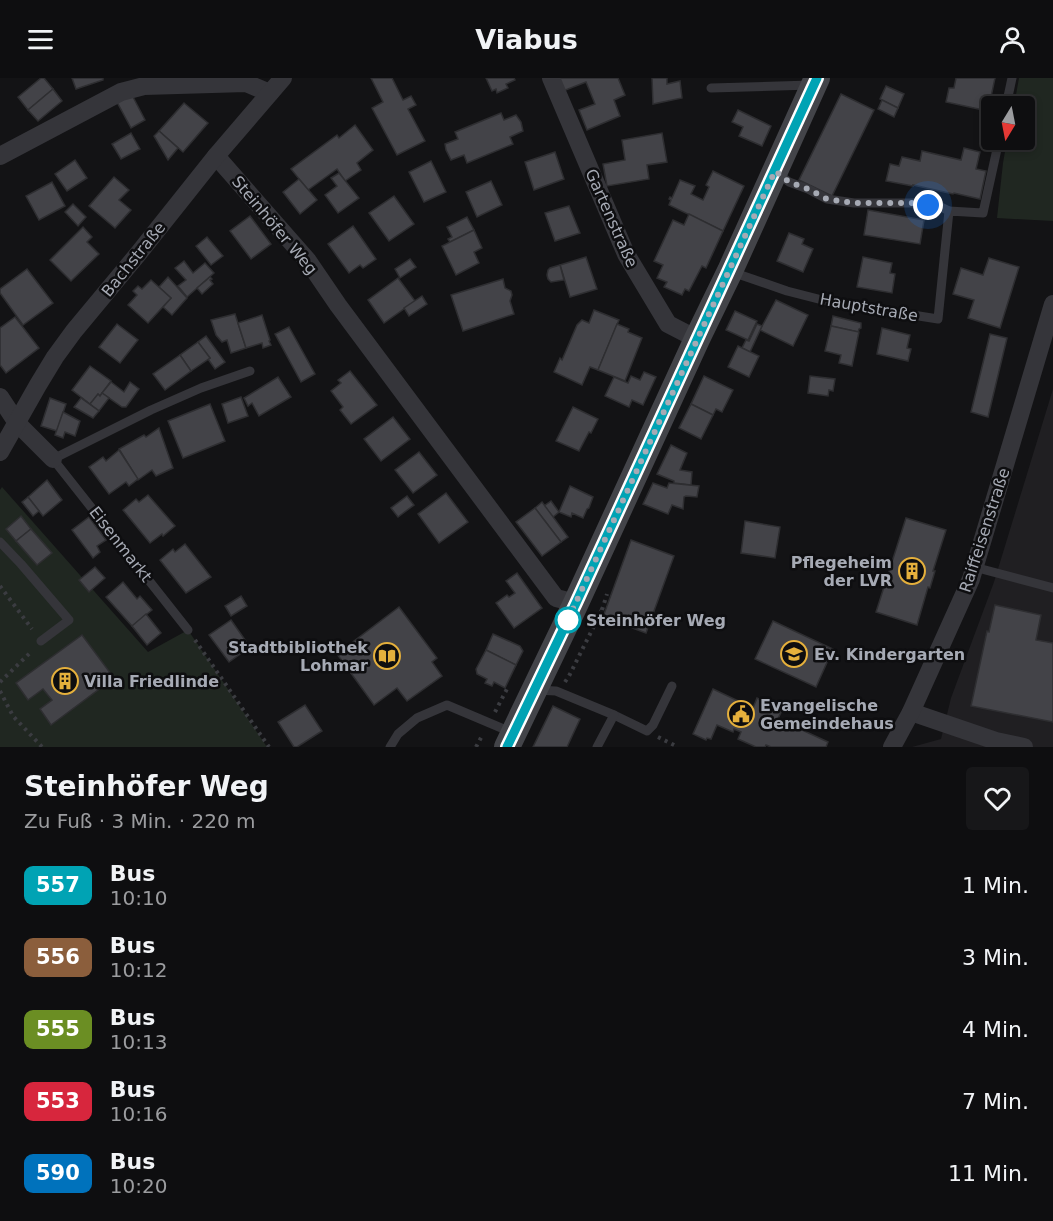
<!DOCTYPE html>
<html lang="de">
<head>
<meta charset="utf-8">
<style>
  body { margin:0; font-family:"DejaVu Sans",sans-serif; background:#171719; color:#f1f3f6; height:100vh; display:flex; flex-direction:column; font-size:22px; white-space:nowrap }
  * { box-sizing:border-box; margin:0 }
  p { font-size:20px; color:#9b9c9f }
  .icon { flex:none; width:33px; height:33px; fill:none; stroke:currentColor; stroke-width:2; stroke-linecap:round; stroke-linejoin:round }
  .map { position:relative; height:669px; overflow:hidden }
  .sheet { display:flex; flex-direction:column; background:#0e0e10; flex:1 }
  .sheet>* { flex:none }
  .badge { padding:0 12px; border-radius:9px; font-size:21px; line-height:39px }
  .needle { width:39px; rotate:190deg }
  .fabs { position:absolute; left:981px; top:18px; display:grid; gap:12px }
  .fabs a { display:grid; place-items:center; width:54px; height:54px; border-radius:6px; background:#0e0e10; box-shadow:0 3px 9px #0003,0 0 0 2px #2e2e30; font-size:30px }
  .you { position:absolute; width:30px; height:30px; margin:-15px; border:4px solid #fff; border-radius:50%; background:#1a73e8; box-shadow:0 0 0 9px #1a73e833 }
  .map>.badge { position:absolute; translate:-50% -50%; box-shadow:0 0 0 3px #fff }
  .round { display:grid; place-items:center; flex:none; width:63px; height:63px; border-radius:6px; background:#171719 }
  .head { display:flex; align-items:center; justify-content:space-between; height:102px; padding:0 24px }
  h1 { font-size:28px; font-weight:800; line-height:45px }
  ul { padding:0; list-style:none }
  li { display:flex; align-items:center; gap:18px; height:72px; padding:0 24px }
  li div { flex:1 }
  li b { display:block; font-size:22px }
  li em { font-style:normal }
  li .badge { min-width:66px; font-weight:700; text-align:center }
  header { display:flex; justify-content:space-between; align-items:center; height:78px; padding:0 24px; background:#0e0e10; font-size:27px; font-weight:800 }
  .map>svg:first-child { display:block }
  .built { fill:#201f22 }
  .green { fill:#202721 }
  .building { fill:#434348; stroke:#2e2e31; stroke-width:1.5 }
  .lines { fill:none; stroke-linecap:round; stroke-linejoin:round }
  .path { stroke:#3b3c41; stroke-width:4; stroke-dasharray:3 4.5; stroke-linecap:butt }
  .service { stroke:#35353a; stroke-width:9 }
  .minor { stroke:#35353a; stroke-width:18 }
  .secondary { stroke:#434449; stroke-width:26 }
  .line-casing { stroke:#fff; stroke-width:14 }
  .line { stroke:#00a3b4; stroke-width:9 }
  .walk { stroke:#a6aab4; stroke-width:6; stroke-dasharray:0 10.8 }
  .stop-dot { fill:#fff; stroke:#00a3b4; stroke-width:3 }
  .labels { text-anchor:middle; stroke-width:5; stroke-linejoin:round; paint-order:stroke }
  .street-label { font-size:16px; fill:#a6aab4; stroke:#0e0e10 }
  .poi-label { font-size:16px; font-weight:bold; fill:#a6aab4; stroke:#0e0e10; text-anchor:start }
  .stop-label { font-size:16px; font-weight:bold; fill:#a6aab4; stroke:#0e0e10; text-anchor:start }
</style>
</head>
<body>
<header><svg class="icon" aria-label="menu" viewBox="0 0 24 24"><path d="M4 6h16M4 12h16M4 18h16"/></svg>Viabus<svg class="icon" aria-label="person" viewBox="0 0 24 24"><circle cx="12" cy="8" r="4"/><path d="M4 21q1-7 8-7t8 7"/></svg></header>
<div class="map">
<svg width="1053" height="669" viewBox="0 0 1053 669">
  <rect width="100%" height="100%" fill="#131315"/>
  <path class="built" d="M 1053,311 L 1053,669 L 912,669 L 941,661 L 951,620 L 994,504 Z"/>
  <g class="green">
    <path d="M 1019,0 L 1053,0 L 1053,143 L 997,140 L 1003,85 L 1007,62 L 1024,62 L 1024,28 L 1014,28 Z"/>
    <path d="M 2,409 L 148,574 L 188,552 L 267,669 L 0,669 L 0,412 Z"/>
  </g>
  <g class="building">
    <path d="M 41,0 L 44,0 L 53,11 L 28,32 L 18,19 Z"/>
    <path d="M 72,0 L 103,0 L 103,2 L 76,11 Z"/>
    <path d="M 371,0 L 392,0 L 403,22 L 411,18 L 416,27 L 408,31 L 425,63 L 397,77 L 372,30 L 383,24 Z"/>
    <path d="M 486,0 L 514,0 L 515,2 L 506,6 L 508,10 L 497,15 L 496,11 L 492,13 Z"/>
    <path d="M 558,0 L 618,0 L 625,17 L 614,22 L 620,38 L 587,52 L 579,32 L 595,26 L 586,4 L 563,13 Z"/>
    <path d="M 652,0 L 667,0 L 667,6 L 680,3 L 682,20 L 653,26 Z"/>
    <path d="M 956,0 L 995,0 L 988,33 L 946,24 L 949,10 L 954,10 Z"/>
    <path d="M 886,8 L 904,16 L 898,30 L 880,21 Z"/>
    <path d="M 53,11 L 62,23 L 38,43 L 28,32 Z"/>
    <path d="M 841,16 L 874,32 L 832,118 L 799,102 Z"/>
    <path d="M 132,17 L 145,42 L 131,50 L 117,24 Z"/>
    <path d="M 882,22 L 898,30 L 894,39 L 878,31 Z"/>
    <path d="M 184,25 L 208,45 L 183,74 L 159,53 Z"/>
    <path d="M 738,32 L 771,48 L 762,68 L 739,58 L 743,49 L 732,44 Z"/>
    <path d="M 501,35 L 504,42 L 516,37 L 521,44 L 523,53 L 510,59 L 513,66 L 467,85 L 464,77 L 451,82 L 446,72 L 445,66 L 458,61 L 455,54 Z"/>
    <path d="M 355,47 L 373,72 L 357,85 L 361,92 L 345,103 L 337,91 L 308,112 L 291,91 L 337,57 L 339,60 Z"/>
    <path d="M 159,53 L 178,70 L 168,82 L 154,58 Z"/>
    <path d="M 131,55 L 140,71 L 121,81 L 112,66 Z"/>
    <path d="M 662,55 L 667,84 L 647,87 L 649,101 L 607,108 L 603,86 L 625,82 L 622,62 Z"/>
    <path d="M 964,70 L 980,74 L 976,91 L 986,93 L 980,121 L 954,115 L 953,116 L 913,107 L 913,108 L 886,103 L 890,86 L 899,88 L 902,79 L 920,83 L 922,73 L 961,82 Z"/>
    <path d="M 555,74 L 564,101 L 534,112 L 525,84 Z"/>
    <path d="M 75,82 L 87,100 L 67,113 L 55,96 Z"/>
    <path d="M 431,83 L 446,114 L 424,124 L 409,94 Z"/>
    <path d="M 713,93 L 744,108 L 723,153 L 669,127 L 671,122 L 669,121 L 670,119 L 672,120 L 680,102 L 695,108 L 691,116 L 703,122 L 709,109 L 706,107 Z"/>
    <path d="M 339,95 L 359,120 L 338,135 L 325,117 L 337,108 L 331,100 Z"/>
    <path d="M 114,99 L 129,112 L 119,122 L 131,132 L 115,150 L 89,128 Z"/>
    <path d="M 299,101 L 317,122 L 300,136 L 283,114 Z"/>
    <path d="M 491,103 L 502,127 L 477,139 L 466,114 Z"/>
    <path d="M 52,104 L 65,128 L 39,142 L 26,118 Z"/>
    <path d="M 394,118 L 414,146 L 389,163 L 369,135 Z"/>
    <path d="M 73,126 L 86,139 L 78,148 L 65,134 Z"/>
    <path d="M 569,128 L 580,155 L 555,163 L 545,135 Z"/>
    <path d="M 868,132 L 924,142 L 920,166 L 864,157 Z"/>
    <path d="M 689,136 L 723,153 L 706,190 L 702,188 L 689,213 L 685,211 L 682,217 L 664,209 L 667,204 L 657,200 L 663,187 L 654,183 L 673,142 L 684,147 Z"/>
    <path d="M 250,138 L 271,166 L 251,181 L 230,153 Z"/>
    <path d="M 467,139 L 474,152 L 450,164 L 448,161 L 452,159 L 447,149 Z"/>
    <path d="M 353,148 L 376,181 L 363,190 L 360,187 L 349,195 L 328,166 Z"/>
    <path d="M 83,149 L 92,159 L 87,164 L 99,176 L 71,203 L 50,182 Z"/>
    <path d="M 474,152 L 482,170 L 474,174 L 479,185 L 456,197 L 442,168 Z"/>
    <path d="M 789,155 L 804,161 L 802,166 L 813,171 L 803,194 L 777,183 Z"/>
    <path d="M 207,159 L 223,178 L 211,187 L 196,168 Z"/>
    <path d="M 586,179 L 597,211 L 570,219 L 560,187 Z"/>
    <path d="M 863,179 L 892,185 L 890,195 L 895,196 L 892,215 L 857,209 Z"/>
    <path d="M 989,180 L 1019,189 L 1000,250 L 968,240 L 974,222 L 953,216 L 961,190 L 983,197 Z"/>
    <path d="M 410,181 L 416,189 L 400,200 L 395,191 Z"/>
    <path d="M 184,183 L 193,195 L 205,185 L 214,195 L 187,219 L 178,208 L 186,202 L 175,190 Z"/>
    <path d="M 560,187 L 564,202 L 551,204 L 548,201 L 547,197 L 548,192 L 550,190 Z"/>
    <path d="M 27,191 L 53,225 L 23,247 L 0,215 L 0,211 Z"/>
    <path d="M 168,199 L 187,220 L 172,237 L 163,229 L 171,220 L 159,209 Z"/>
    <path d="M 210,199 L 212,201 L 210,202 L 213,206 L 202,216 L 197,210 Z"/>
    <path d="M 398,200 L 415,223 L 384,245 L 368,222 Z"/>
    <path d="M 503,201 L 505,210 L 511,213 L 512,217 L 510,223 L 514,236 L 463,253 L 451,217 Z"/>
    <path d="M 151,202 L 171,220 L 148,245 L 128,227 L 137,217 L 133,213 L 138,208 L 142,211 Z"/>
    <path d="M 422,218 L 427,226 L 409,238 L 404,230 Z"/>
    <path d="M 776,222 L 808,237 L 793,268 L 760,252 Z"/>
    <path d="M 594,232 L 619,242 L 598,292 L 590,289 L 582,307 L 554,294 L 560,280 L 562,282 L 577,247 L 582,242 L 589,245 Z"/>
    <path d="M 735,233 L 757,243 L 748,262 L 726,252 Z"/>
    <path d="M 235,236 L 246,270 L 231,275 L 227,262 L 222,264 L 216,257 L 211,242 Z"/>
    <path d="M 262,237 L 270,262 L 269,263 L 271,267 L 263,270 L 262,265 L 246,270 L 238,245 Z"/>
    <path d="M 833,238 L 861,245 L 861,250 L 859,251 L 858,254 L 831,248 Z"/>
    <path d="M 15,239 L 39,270 L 6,295 L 0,287 L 0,250 Z"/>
    <path d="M 117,246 L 138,262 L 120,285 L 99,269 Z"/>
    <path d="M 617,246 L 629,251 L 628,254 L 642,260 L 625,303 L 598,292 Z"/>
    <path d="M 757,246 L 762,248 L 750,274 L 742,270 L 746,262 L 749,263 Z"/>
    <path d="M 831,248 L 859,254 L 852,288 L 839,285 L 841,277 L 825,273 Z"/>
    <path d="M 289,249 L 315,296 L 301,304 L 275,256 Z"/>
    <path d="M 882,250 L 910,257 L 907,270 L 911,271 L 908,283 L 877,276 Z"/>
    <path d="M 990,256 L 1007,260 L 988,339 L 971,334 Z"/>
    <path d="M 206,258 L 225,284 L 215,291 L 208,281 L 210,280 L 198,264 Z"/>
    <path d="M 198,264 L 210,280 L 191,293 L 180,277 Z"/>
    <path d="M 738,268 L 759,278 L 749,299 L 728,289 Z"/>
    <path d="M 180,277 L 191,293 L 165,312 L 153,296 Z"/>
    <path d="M 90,288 L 111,303 L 100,318 L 98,316 L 90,326 L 72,312 Z"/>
    <path d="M 350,293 L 377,327 L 351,346 L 340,332 L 343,329 L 331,313 L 341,305 L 338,302 Z"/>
    <path d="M 644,294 L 656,299 L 643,327 L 632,322 L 629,329 L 605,318 L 614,299 L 628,305 L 631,298 L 640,302 Z"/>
    <path d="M 704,298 L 733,312 L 722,334 L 716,331 L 713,337 L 691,326 Z"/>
    <path d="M 810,298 L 835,301 L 833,313 L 829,312 L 828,318 L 808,315 Z"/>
    <path d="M 278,299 L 291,319 L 259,338 L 252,325 L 248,328 L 244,320 Z"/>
    <path d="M 111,304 L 124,314 L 130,304 L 139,311 L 126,329 L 122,329 L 102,315 Z"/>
    <path d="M 102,315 L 109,320 L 99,333 L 90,326 L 98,316 L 100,318 Z"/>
    <path d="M 241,319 L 248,338 L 228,345 L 222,326 Z"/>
    <path d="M 50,320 L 66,326 L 57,353 L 41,348 Z"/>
    <path d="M 81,320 L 99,333 L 93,340 L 74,329 Z"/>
    <path d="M 210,326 L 225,363 L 183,380 L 168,343 Z"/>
    <path d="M 691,326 L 713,337 L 701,361 L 679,350 Z"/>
    <path d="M 573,329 L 598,341 L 591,355 L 589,354 L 579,373 L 556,363 Z"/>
    <path d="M 63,334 L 80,343 L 75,358 L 65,354 L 63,360 L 55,357 Z"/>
    <path d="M 393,339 L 410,361 L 381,383 L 364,361 Z"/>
    <path d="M 159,350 L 173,390 L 156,398 L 152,392 L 138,402 L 119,371 L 144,357 L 146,359 Z"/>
    <path d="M 671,367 L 687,375 L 680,392 L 692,394 L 691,407 L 674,405 L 674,403 L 657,396 Z"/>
    <path d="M 119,372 L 138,401 L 129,408 L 126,404 L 109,416 L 89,389 L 103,379 L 106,383 Z"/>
    <path d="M 419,374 L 437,397 L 413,415 L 395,392 Z"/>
    <path d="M 47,402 L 62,422 L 43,438 L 28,419 Z"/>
    <path d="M 653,405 L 667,410 L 669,405 L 699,408 L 697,419 L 686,418 L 684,419 L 683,431 L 672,427 L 668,436 L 643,426 Z"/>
    <path d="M 570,408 L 593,419 L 589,430 L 587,431 L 583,440 L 572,435 L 571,439 L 559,434 Z"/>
    <path d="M 446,415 L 468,444 L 439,465 L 418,436 Z"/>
    <path d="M 148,417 L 175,448 L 163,458 L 162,456 L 150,465 L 123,432 L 136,421 L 139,424 Z"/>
    <path d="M 407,418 L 414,427 L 398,439 L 391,430 Z"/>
    <path d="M 28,419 L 39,433 L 33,438 L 22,424 Z"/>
    <path d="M 551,423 L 559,434 L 553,439 L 544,428 Z"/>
    <path d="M 542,424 L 568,459 L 561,464 L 535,430 Z"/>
    <path d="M 535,430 L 561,464 L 542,478 L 516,444 Z"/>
    <path d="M 21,438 L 31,451 L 16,463 L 6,451 Z"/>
    <path d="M 89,439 L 106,462 L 97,468 L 100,474 L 93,480 L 72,452 Z"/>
    <path d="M 906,440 L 946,452 L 933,493 L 935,493 L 930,510 L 928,509 L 917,547 L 876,534 Z"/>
    <path d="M 745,443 L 780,449 L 775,480 L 741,475 Z"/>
    <path d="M 31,451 L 52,475 L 37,487 L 16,463 Z"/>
    <path d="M 631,462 L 674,478 L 646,555 L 603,539 Z"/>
    <path d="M 185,466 L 211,499 L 186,515 L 160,482 L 173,471 L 175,474 Z"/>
    <path d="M 95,489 L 105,500 L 89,514 L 79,502 Z"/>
    <path d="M 517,495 L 542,530 L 514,550 L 496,525 L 507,517 L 509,519 L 515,515 L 506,503 Z"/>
    <path d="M 123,504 L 137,521 L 140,518 L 152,532 L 132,548 L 106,519 Z"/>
    <path d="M 241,518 L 247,528 L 231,538 L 225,528 Z"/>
    <path d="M 995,527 L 1041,537 L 1036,562 L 1053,565 L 1053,644 L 971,628 L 987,553 L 989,554 Z"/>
    <path d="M 399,529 L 437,580 L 432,584 L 442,598 L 407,623 L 397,610 L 374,627 L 337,576 Z"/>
    <path d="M 146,536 L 161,555 L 147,567 L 132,548 Z"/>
    <path d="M 231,542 L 250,569 L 229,584 L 209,557 Z"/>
    <path d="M 773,543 L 833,571 L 816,609 L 755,581 Z"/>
    <path d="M 493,556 L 520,568 L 523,573 L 516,587 L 486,572 Z"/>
    <path d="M 82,557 L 114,600 L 51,647 L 40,631 L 52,622 L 43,611 L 28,622 L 16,605 Z"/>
    <path d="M 486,572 L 516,587 L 505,610 L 494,604 L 492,608 L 485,605 L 487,601 L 477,596 L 476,591 Z"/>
    <path d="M 713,611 L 753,630 L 757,620 L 782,632 L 778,641 L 828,664 L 826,669 L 771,669 L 766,667 L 765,669 L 756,669 L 738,661 L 741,654 L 734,651 L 733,654 L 717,647 L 711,661 L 707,660 L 706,662 L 693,656 Z"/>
    <path d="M 305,627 L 322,653 L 297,669 L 294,669 L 278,644 Z"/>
    <path d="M 553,628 L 580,641 L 567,669 L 533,669 Z"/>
  </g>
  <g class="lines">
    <g class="path">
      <path d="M 0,508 L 32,551"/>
      <path d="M 602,532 L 607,516"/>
      <path d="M 195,562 L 269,669"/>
      <path d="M 0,604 L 32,573"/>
      <path d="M 565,604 L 569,598 L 602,532 L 600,531"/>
      <path d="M 0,613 L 13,638 L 42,669"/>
      <path d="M 495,634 L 508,609"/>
      <path d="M 658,659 L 678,669"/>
      <path d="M 476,669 L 483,656"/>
    </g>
    <g class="service">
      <path d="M 711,10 L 811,7"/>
      <path d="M 1006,28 L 1012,0"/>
      <path d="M 777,95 L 789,104 L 808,111 L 827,121 L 854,125 L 915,125 L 941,129 L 949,133"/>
      <path d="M 732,194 L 787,213 L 830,224 L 938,241 L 949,133 L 983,135 L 999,62"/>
      <path d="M 0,464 L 21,486 L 69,542 L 41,563"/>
      <path d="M 974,489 L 1053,510"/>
      <path d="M 188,552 L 53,381 L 151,332 L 201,310 L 250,293"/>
      <path d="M 536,612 L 556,613 L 614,637 L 647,653 L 653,647 L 672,608"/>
      <path d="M 390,669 L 398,656 L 417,640 L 447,627 L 511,654"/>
      <path d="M 597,669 L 614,637"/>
    </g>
    <g class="minor">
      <path d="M 551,0 L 626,176 L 668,246 L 697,261"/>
      <path d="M 0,78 L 121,14 L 144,8 L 246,5 L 270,15"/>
      <path d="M 216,78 L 308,183 L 338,227 L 556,520 L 576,525"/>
      <path d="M 0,319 L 17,345 L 53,381"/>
      <path d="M 0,374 L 38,307 L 55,279 L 74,253 L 138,176 L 216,78 L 283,0"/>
      <path d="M 911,634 L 996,663 L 1024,669"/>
      <path d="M 892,669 L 911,634 L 971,501 L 1053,226"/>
    </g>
    <path class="secondary" d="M 507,669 L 576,525 L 697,261 L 730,193 L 817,0"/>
  </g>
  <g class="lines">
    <defs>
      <path id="line" d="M 507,669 L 576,525 L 817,0"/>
    </defs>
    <use href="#line" class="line-casing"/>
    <use href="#line" class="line"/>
    <path class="walk" d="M 568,542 L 566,546 L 775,93 L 789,104 L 808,111 L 827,121 L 854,125 L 915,125 L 928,127"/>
  </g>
  <defs>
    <symbol id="building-ring" viewBox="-11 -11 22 22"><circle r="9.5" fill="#0e0e10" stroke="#e5b03c" stroke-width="1.5"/><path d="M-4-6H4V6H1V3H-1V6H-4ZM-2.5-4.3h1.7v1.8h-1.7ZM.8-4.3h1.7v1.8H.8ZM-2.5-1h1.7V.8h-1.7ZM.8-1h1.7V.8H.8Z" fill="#e5b03c"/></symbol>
    <symbol id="school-ring" viewBox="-11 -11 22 22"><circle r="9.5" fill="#0e0e10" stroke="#e5b03c" stroke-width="1.5"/><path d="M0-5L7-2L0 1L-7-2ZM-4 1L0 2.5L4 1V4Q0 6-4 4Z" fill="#e5b03c"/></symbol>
    <symbol id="library-ring" viewBox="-11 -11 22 22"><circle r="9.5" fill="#0e0e10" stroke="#e5b03c" stroke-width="1.5"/><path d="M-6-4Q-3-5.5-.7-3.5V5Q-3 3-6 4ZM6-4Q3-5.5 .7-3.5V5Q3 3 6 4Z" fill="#e5b03c"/></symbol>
    <symbol id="civic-ring" viewBox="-11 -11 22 22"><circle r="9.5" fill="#0e0e10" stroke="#e5b03c" stroke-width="1.5"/><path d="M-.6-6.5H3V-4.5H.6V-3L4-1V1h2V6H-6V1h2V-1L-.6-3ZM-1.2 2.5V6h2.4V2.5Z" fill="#e5b03c"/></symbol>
  </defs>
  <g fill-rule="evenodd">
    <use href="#building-ring" x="897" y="478" width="30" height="30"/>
    <use href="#school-ring" x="779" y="561" width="30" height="30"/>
    <use href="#library-ring" x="372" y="563" width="30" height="30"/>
    <use href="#building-ring" x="50" y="588" width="30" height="30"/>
    <use href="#civic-ring" x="726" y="621" width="30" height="30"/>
  </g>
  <circle class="stop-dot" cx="568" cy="542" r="12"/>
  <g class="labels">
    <g class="street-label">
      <text transform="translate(612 140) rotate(66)" y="6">Gartenstraße</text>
      <text transform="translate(275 147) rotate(50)" y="6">Steinhöfer Weg</text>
      <text transform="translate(133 181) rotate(-51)" y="6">Bachstraße</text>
      <text transform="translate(869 229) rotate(10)" y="6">Hauptstraße</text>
      <text transform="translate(984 452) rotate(-72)" y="6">Raiffeisenstraße</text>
      <text transform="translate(121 466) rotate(52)" y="6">Eisenmarkt</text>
    </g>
    <g class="poi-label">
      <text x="892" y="490" text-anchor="end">Pflegeheim<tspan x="892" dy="18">der LVR</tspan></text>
      <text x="368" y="575" text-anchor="end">Stadtbibliothek<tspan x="368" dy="18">Lohmar</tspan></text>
      <text x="814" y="582">Ev. Kindergarten</text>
      <text x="84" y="609">Villa Friedlinde</text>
      <text x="760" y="633">Evangelische<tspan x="760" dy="18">Gemeindehaus</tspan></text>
    </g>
    <g class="stop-label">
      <text x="586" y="548">Steinhöfer Weg</text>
    </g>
  </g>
</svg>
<div class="fabs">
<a><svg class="needle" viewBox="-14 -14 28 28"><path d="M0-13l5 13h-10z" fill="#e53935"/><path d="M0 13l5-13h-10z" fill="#9b9c9f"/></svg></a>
</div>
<div class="you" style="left:928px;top:127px"></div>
</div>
<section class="sheet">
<div class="head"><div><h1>Steinhöfer Weg</h1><p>Zu Fuß · 3 Min. · 220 m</p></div><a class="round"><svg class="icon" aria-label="heart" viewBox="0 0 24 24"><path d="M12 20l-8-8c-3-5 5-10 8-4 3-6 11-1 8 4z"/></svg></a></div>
<ul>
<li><span class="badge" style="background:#00a3b4;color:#fff">557</span><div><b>Bus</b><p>10:10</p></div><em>1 Min.</em></li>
<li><span class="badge" style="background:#8b5e3c;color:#fff">556</span><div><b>Bus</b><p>10:12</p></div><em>3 Min.</em></li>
<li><span class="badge" style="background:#6b8e23;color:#fff">555</span><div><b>Bus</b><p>10:13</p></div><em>4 Min.</em></li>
<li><span class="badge" style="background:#d7263d;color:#fff">553</span><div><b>Bus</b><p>10:16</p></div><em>7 Min.</em></li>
<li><span class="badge" style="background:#0072bc;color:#fff">590</span><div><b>Bus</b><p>10:20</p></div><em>11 Min.</em></li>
</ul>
</section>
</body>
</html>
